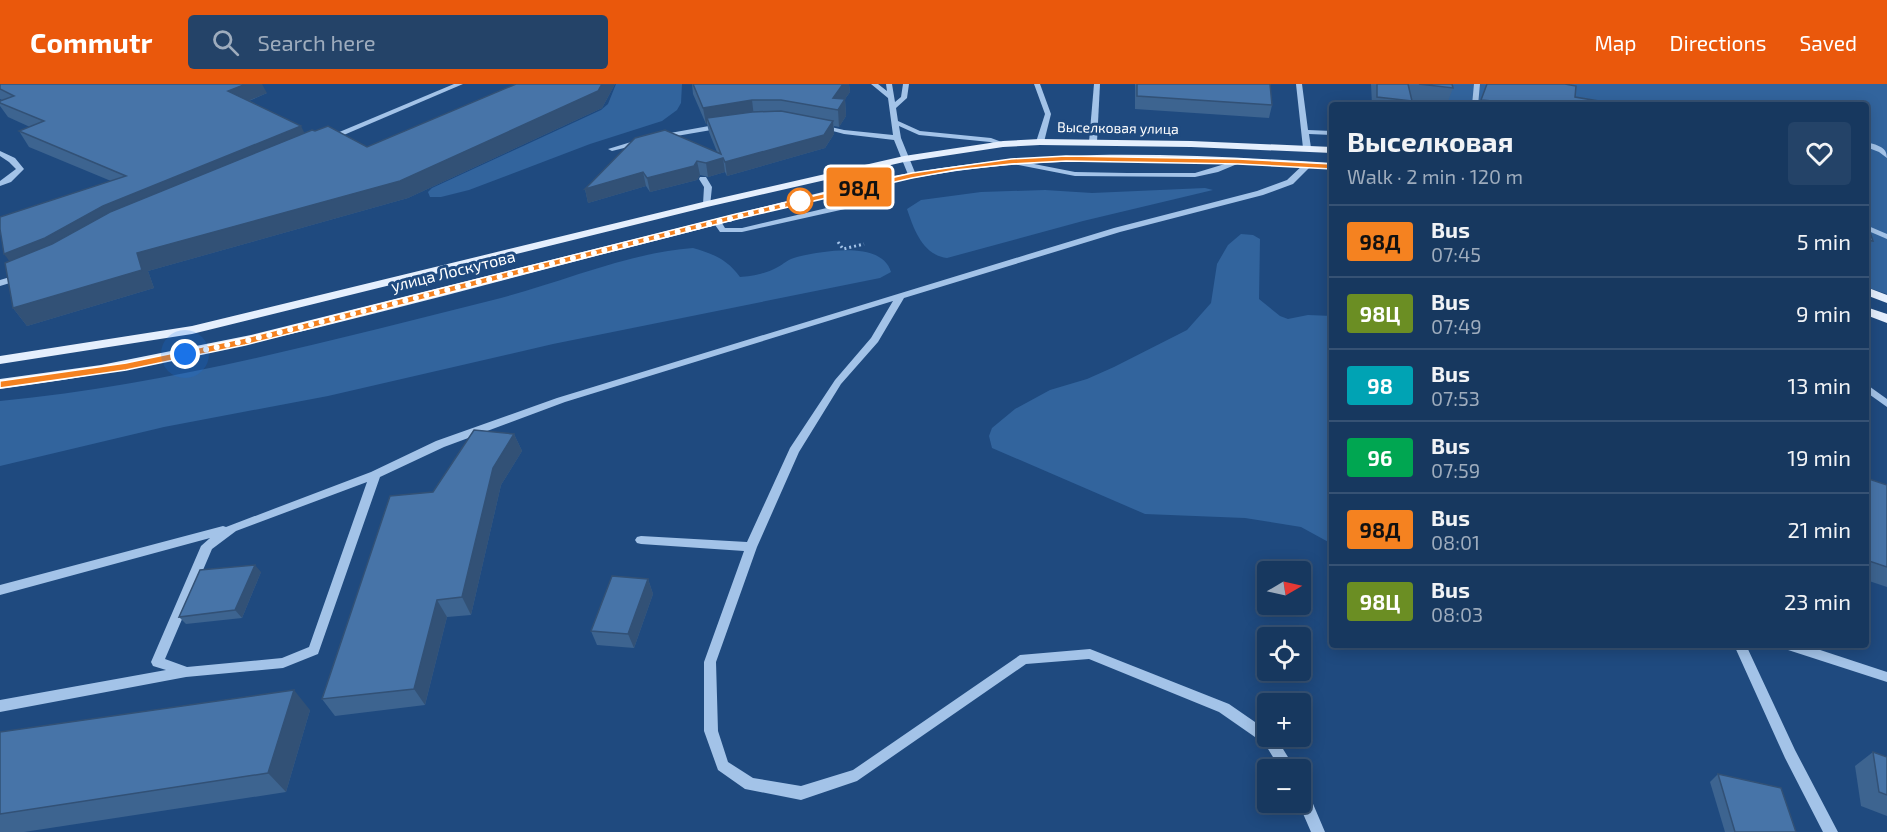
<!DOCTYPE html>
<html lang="en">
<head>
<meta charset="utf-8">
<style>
  body { margin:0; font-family:"Exo 2",sans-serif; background:#244368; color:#f1f3f6; height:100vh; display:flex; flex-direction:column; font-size:22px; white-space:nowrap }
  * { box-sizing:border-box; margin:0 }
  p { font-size:20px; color:#9eacbd }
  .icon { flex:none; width:33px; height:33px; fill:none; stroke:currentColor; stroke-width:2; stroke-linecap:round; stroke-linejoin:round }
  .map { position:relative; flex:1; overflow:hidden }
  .panel { position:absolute; left:1329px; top:18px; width:540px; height:546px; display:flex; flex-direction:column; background:#17385f; border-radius:6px; box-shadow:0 3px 15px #0003,0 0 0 2px #365274 }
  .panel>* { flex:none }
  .badge { padding:0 12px; border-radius:4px; font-size:21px; line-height:39px }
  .needle { width:39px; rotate:81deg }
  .fabs { position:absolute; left:1257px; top:477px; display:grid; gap:12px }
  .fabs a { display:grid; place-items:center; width:54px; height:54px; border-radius:6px; background:#17385f; box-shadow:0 3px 15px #0003,0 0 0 2px #365274; font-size:30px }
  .you { position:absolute; width:30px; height:30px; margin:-15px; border:4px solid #fff; border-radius:50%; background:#1a73e8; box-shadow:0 0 0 9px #1a73e833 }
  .map>.badge { position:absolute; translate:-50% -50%; box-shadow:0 0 0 3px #fff }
  .round { display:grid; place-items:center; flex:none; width:63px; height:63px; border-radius:6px; background:#244368 }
  .headline { display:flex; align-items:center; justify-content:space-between; height:102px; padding:0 18px }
  h1 { font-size:28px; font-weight:700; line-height:45px }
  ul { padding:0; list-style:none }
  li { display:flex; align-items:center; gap:18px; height:72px; padding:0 18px; border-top:2px solid #365274 }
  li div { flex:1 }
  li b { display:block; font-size:22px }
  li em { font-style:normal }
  li .badge { min-width:66px; font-weight:700; text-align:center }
  header { display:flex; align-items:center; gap:36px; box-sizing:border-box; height:84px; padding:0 30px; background:#ea580c; color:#fff }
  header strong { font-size:28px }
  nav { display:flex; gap:33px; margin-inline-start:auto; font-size:21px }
  .search { width:420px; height:54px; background:#244368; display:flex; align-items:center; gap:15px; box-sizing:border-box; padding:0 21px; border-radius:6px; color:#9eacbd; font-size:22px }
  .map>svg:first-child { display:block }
  .green { fill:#32649d }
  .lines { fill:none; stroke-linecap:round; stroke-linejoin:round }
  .path { stroke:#a3c3e8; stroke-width:3; stroke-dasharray:2 3; stroke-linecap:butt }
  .minor { fill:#a3c3e8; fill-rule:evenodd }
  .major { fill:#e5effd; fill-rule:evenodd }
  .wall { fill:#3d6490 }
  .shaded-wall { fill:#325176 }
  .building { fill:#4774a8; stroke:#325176; stroke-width:1.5 }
  .line { fill:#f58220; stroke:#fff; stroke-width:1.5 }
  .walk { stroke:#fff; stroke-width:6; stroke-dasharray:0 10.8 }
  .stop-dot { fill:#fff; stroke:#f58220; stroke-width:3 }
  .labels { text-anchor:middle; stroke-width:6; stroke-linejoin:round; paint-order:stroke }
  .far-street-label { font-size:14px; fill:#fff; stroke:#1f4a7f }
  .street-label { font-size:16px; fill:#fff; stroke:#1f4a7f }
</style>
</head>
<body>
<header>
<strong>Commutr</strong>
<div class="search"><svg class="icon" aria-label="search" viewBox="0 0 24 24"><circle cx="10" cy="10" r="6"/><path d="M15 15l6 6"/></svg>Search here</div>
<nav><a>Map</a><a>Directions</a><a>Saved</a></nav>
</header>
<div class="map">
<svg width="1887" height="748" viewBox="0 0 1887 748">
  <rect width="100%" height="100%" fill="#1f4a7f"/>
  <g class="green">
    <path d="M 616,0 L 682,0 L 681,19 L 677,26 L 662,37 L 590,60 L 469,106 L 441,113 L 430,113 L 428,108 L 432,104 L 601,26 L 608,20 Z"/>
    <path d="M 1407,0 L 1887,0 L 1887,210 L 1866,203 L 1866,21 L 1414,21 Z"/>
    <path d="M 1205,104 L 1213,106 L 1083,137 L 947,174 C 923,171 914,146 907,125 L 921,116 L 981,108 L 1045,106 L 1092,109 Z"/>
    <path d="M 1241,150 L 1253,151 L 1260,155 L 1259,215 L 1280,232 L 1288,235 L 1308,231 L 1332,232 L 1332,460 L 1301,443 L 1245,434 L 1145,430 L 992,364 L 989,352 L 992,344 L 1015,325 L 1050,306 L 1087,295 L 1114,283 L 1187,246 L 1211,219 L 1217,180 L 1228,161 Z"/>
    <path d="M 693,164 C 713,170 727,175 740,193 C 750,193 767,189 776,184 C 784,180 788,175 797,173 C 821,167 882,156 891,188 L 880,194 L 553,260 L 328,312 L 164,343 L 0,382 L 0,317 C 170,301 335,255 501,214 C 562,198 631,168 693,164 Z"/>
  </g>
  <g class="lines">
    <path class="path" d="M 838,158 L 843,165 L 864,160"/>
    <g class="minor">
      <path d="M 454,0 L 463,0 L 332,56 L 325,54 Z"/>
      <path d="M 871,0 L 878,0 L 887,7 L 886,0 L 892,0 L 895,18 L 901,13 L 903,0 L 909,0 L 907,14 L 896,24 L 898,37 L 920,47 L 991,54 L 1007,60 L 1003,62 L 990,58 L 919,51 L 899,42 L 901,54 L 916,91 L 909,93 L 894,56 L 844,50 L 818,43 L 822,41 L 844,46 L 893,51 L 888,14 Z"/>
      <path d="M 1034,0 L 1040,0 L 1051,30 L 1044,58 L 1040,60 L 1036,58 L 1045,30 Z"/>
      <path d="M 1094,0 L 1100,0 L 1097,58 L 1093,60 L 1089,58 Z"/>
      <path d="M 1296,0 L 1302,0 L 1308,46 L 1332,47 L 1332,51 L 1309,50 L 1311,64 L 1307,66 L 1303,64 Z"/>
      <path d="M 1474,0 L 1480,0 L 1478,21 L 1472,21 Z"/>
      <path d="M 720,40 L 724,42 L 723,44 L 659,55 L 655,53 L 659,51 Z"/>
      <path d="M 641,55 L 644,55 L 644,59 L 612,67 L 608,65 Z"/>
      <path d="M 1866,58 C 1876,61 1887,62 1887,74 L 1879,68 L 1866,63 Z"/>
      <path d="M 0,67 L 15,74 L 24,85 L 11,98 L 0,102 L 0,97 L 16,85 L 9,78 L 0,72 Z"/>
      <path d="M 1008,75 L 1075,88 L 1127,89 L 1195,89 L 1238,76 L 1242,78 L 1218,88 L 1195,93 L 1075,92 L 1008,79 Z"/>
      <path d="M 1305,79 L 1312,81 L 1293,100 L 1263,111 L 1120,148 L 904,214 L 878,258 L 841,300 L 799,368 L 757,463 L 716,578 L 718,647 L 728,678 L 753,694 L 801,702 L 853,686 L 1020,571 L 1090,565 L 1229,620 L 1268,647 L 1268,652 L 1275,652 L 1296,686 L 1281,686 L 1265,660 L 1219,628 L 1089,575 L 1026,580 L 857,697 L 801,716 L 745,705 L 718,686 L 704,647 L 704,578 L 744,467 L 641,460 L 637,459 L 635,456 L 637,453 L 641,452 L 747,458 L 790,364 L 835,296 L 871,254 L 893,217 L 565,318 L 444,363 L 380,393 L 318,570 L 283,584 L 186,593 L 0,628 L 0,616 L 166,586 L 153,582 L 151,578 L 201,462 L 210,454 L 0,511 L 0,501 L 223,442 L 226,443 L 371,388 L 436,357 L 557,314 L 1114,144 L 1257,107 L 1287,96 ZM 367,398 L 309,563 L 282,574 L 187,583 L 165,575 L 212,465 L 236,447 Z"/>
      <path d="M 700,93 L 706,93 L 712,103 L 710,122 L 704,122 L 703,120 L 704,103 L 699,95 Z"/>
      <path d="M 858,101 L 861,101 L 865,103 L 860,117 L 854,123 L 742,148 L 720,148 L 713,138 L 717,136 L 720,136 L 725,144 L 742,144 L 848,119 L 852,116 Z"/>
      <path d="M 1866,141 L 1887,150 L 1887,155 L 1866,146 Z"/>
      <path d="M 20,190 L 24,193 L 23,195 L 0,202 L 0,196 Z"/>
      <path d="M 1866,300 L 1887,315 L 1887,323 L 1866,308 Z"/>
      <path d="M 1734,561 L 1746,561 L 1795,666 L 1838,748 L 1823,748 L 1785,674 Z"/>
      <path d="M 1783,561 L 1805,561 L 1887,588 L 1887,598 L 1785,565 Z"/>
      <path d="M 1300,700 L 1305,701 L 1325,748 L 1311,748 L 1298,718 L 1300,718 Z"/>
    </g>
    <g class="major">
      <path d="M 1040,55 L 1191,57 L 1332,63 L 1332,69 L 1191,63 L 1040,61 L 1003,63 L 904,78 L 707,123 L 192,250 L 0,280 L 0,272 L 192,242 L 707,117 L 904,72 L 1003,57 Z"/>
      <path d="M 1097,71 C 1176,70 1254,74 1332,79 L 1332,85 C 1207,77 1082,70 957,87 C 863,100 770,127 678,151 C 454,207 230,275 0,305 L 0,295 L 101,281 L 251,251 L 859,99 C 938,82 1016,73 1097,71 Z"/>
      <path d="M 1866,203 L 1887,211 L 1887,219 L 1866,211 Z"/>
      <path d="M 1866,223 L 1887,230 L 1887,239 L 1866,231 Z"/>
    </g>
  </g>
  <g class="wall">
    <path d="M 0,0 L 267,9 L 249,17 L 304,49 L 367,63 L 516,0 L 615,0 L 602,24 L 408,114 L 148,187 L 154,204 L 27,242 L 13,224 L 9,177 L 111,97 L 29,63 L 19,47 L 30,43 L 8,33 L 0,22 L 0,17 L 2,16 L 0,15 Z"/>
    <path d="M 692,0 L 849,0 L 850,8 L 845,15 L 846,32 L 839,43 L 834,42 L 834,50 L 825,64 L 727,92 L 725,88 L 708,93 L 700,91 L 697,96 L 650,108 L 646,102 L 588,119 L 585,105 L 717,68 L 709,48 L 707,40 L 706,40 L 693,10 Z"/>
    <path d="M 1135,0 L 1270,0 L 1272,21 L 1269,34 L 1135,25 Z"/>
    <path d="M 1371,0 L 1452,0 L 1453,4 L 1447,20 L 1412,16 L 1410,21 L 1372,21 Z"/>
    <path d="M 1487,0 L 1575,13 L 1623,21 L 1479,21 Z"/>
    <path d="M 1866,136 L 1873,157 L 1867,165 L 1866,164 Z"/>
    <path d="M 514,350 L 522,367 L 501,401 L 471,531 L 447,533 L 425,621 L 335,632 L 322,615 Z"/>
    <path d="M 1866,394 L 1887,401 L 1887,503 L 1866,496 Z"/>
    <path d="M 261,488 L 242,534 L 186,540 L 179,533 Z"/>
    <path d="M 648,495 L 653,510 L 634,564 L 597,561 L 591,547 Z"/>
    <path d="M 310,626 L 286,708 L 24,748 L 0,748 L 0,648 Z"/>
    <path d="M 1873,668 L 1887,673 L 1887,732 L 1861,722 L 1855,682 Z"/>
    <path d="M 1718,690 L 1796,748 L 1725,748 L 1710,698 Z"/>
  </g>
  <g class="shaded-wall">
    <path d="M 246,0 L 262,0 L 267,9 L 236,22 L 228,7 Z"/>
    <path d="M 602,0 L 615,0 L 602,24 L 408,114 L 148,187 L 154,204 L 27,242 L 13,224 L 137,169 Z"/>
    <path d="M 843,0 L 849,0 L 850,8 L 837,26 L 833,14 Z"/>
    <path d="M 845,15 L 846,32 L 839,43 L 838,26 Z"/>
    <path d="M 752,16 L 754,33 L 707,34 L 707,40 L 706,40 L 703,24 Z"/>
    <path d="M 833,37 L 834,50 L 825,64 L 727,92 L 725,78 Z"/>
    <path d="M 301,42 L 309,58 L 17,187 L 4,170 L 103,122 Z"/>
    <path d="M 723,74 L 725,88 L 708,93 L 706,79 Z"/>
    <path d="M 697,77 L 700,91 L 697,96 L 650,108 L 647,94 Z"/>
    <path d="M 643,88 L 646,102 L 588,119 L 585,105 Z"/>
    <path d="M 514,350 L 522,367 L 501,401 L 471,531 L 462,513 L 493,384 Z"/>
    <path d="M 255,481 L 261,488 L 242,534 L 235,526 Z"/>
    <path d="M 648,495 L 653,510 L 634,564 L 628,550 Z"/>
    <path d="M 437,516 L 447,533 L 425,621 L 414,605 Z"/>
    <path d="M 294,606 L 310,626 L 286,708 L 268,689 Z"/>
  </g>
  <g class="building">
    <path d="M 0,0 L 246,0 L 228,7 L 301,42 L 103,122 L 45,154 L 4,170 L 0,145 L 0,133 L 126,92 L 19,47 L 44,37 L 0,19 L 0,17 L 14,12 L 0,5 Z"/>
    <path d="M 516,0 L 602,0 L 598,7 L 400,97 L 137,169 L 142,186 L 13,224 L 5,179 L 52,160 L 110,128 L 312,46 L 315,47 L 328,42 L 367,63 Z"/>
    <path d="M 693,0 L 843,0 L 833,14 L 845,15 L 838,26 L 781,16 L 752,16 L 703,24 Z"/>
    <path d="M 1137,0 L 1270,0 L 1272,21 L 1137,12 Z"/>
    <path d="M 1377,0 L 1408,0 L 1412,17 L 1377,13 Z"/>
    <path d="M 1419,0 L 1452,0 L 1453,4 Z"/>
    <path d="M 1487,0 L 1565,0 L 1576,2 L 1575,13 L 1623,21 L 1492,21 L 1492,17 L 1481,16 Z"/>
    <path d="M 781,27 L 833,37 L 824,51 L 725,78 L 723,74 L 706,79 L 697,77 L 694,82 L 647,94 L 643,88 L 585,105 L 635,54 L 665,46 L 721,70 L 707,34 L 752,28 Z"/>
    <path d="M 1866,136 L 1873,157 L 1866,156 Z"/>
    <path d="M 474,346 L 514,350 L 493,384 L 462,513 L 437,516 L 414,605 L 322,615 L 390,412 L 433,408 Z"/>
    <path d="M 1866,394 L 1887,401 L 1887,483 L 1866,476 Z"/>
    <path d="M 255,481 L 235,526 L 179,533 L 200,486 Z"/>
    <path d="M 612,492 L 648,495 L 628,550 L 591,547 Z"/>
    <path d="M 294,606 L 268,689 L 0,730 L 0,648 Z"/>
    <path d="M 1873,668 L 1887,673 L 1887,711 L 1879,708 Z"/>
    <path d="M 1718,690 L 1781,704 L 1796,748 L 1735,748 Z"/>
  </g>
  <path class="line" d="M 1066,72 L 1238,75 L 1332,80 L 1336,82 L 1332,85 L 1238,80 L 1066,77 L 1011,80 L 956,86 L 912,94 L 737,135 L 245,261 L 126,286 L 0,304 L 0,297 L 126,279 L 245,254 L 736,130 L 912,89 L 1011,75 Z"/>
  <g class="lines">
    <path class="walk" d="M 185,270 L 245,257 L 800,117"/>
  </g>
  <circle class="stop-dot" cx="800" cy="117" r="12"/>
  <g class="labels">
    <g class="far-street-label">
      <text transform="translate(1118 44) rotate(1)" y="5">Выселковая улица</text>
    </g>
    <g class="street-label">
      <text transform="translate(453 187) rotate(-14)" y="6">улица Лоскутова</text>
    </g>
  </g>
</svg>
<div class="fabs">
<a><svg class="needle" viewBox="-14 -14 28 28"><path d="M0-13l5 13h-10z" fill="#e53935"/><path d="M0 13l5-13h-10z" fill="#9eacbd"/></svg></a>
<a><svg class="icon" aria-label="locate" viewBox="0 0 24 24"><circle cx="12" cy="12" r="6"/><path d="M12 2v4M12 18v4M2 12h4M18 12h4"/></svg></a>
<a>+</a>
<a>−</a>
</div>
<div class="you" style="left:185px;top:270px"></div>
<b class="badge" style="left:859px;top:103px;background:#f58220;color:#111">98Д</b>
<section class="panel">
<div class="headline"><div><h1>Выселковая</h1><p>Walk · 2 min · 120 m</p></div><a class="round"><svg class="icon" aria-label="heart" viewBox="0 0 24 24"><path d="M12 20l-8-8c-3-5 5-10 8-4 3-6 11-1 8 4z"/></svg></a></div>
<ul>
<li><span class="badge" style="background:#f58220;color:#111">98Д</span><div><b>Bus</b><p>07:45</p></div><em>5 min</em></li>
<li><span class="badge" style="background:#6b8e23;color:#fff">98Ц</span><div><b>Bus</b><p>07:49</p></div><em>9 min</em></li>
<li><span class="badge" style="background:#00a3b4;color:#fff">98</span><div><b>Bus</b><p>07:53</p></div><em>13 min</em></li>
<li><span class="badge" style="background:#00a651;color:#fff">96</span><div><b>Bus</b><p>07:59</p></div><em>19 min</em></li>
<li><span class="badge" style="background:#f58220;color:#111">98Д</span><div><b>Bus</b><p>08:01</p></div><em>21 min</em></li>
<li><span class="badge" style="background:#6b8e23;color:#fff">98Ц</span><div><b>Bus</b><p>08:03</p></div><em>23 min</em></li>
</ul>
</section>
</div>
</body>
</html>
